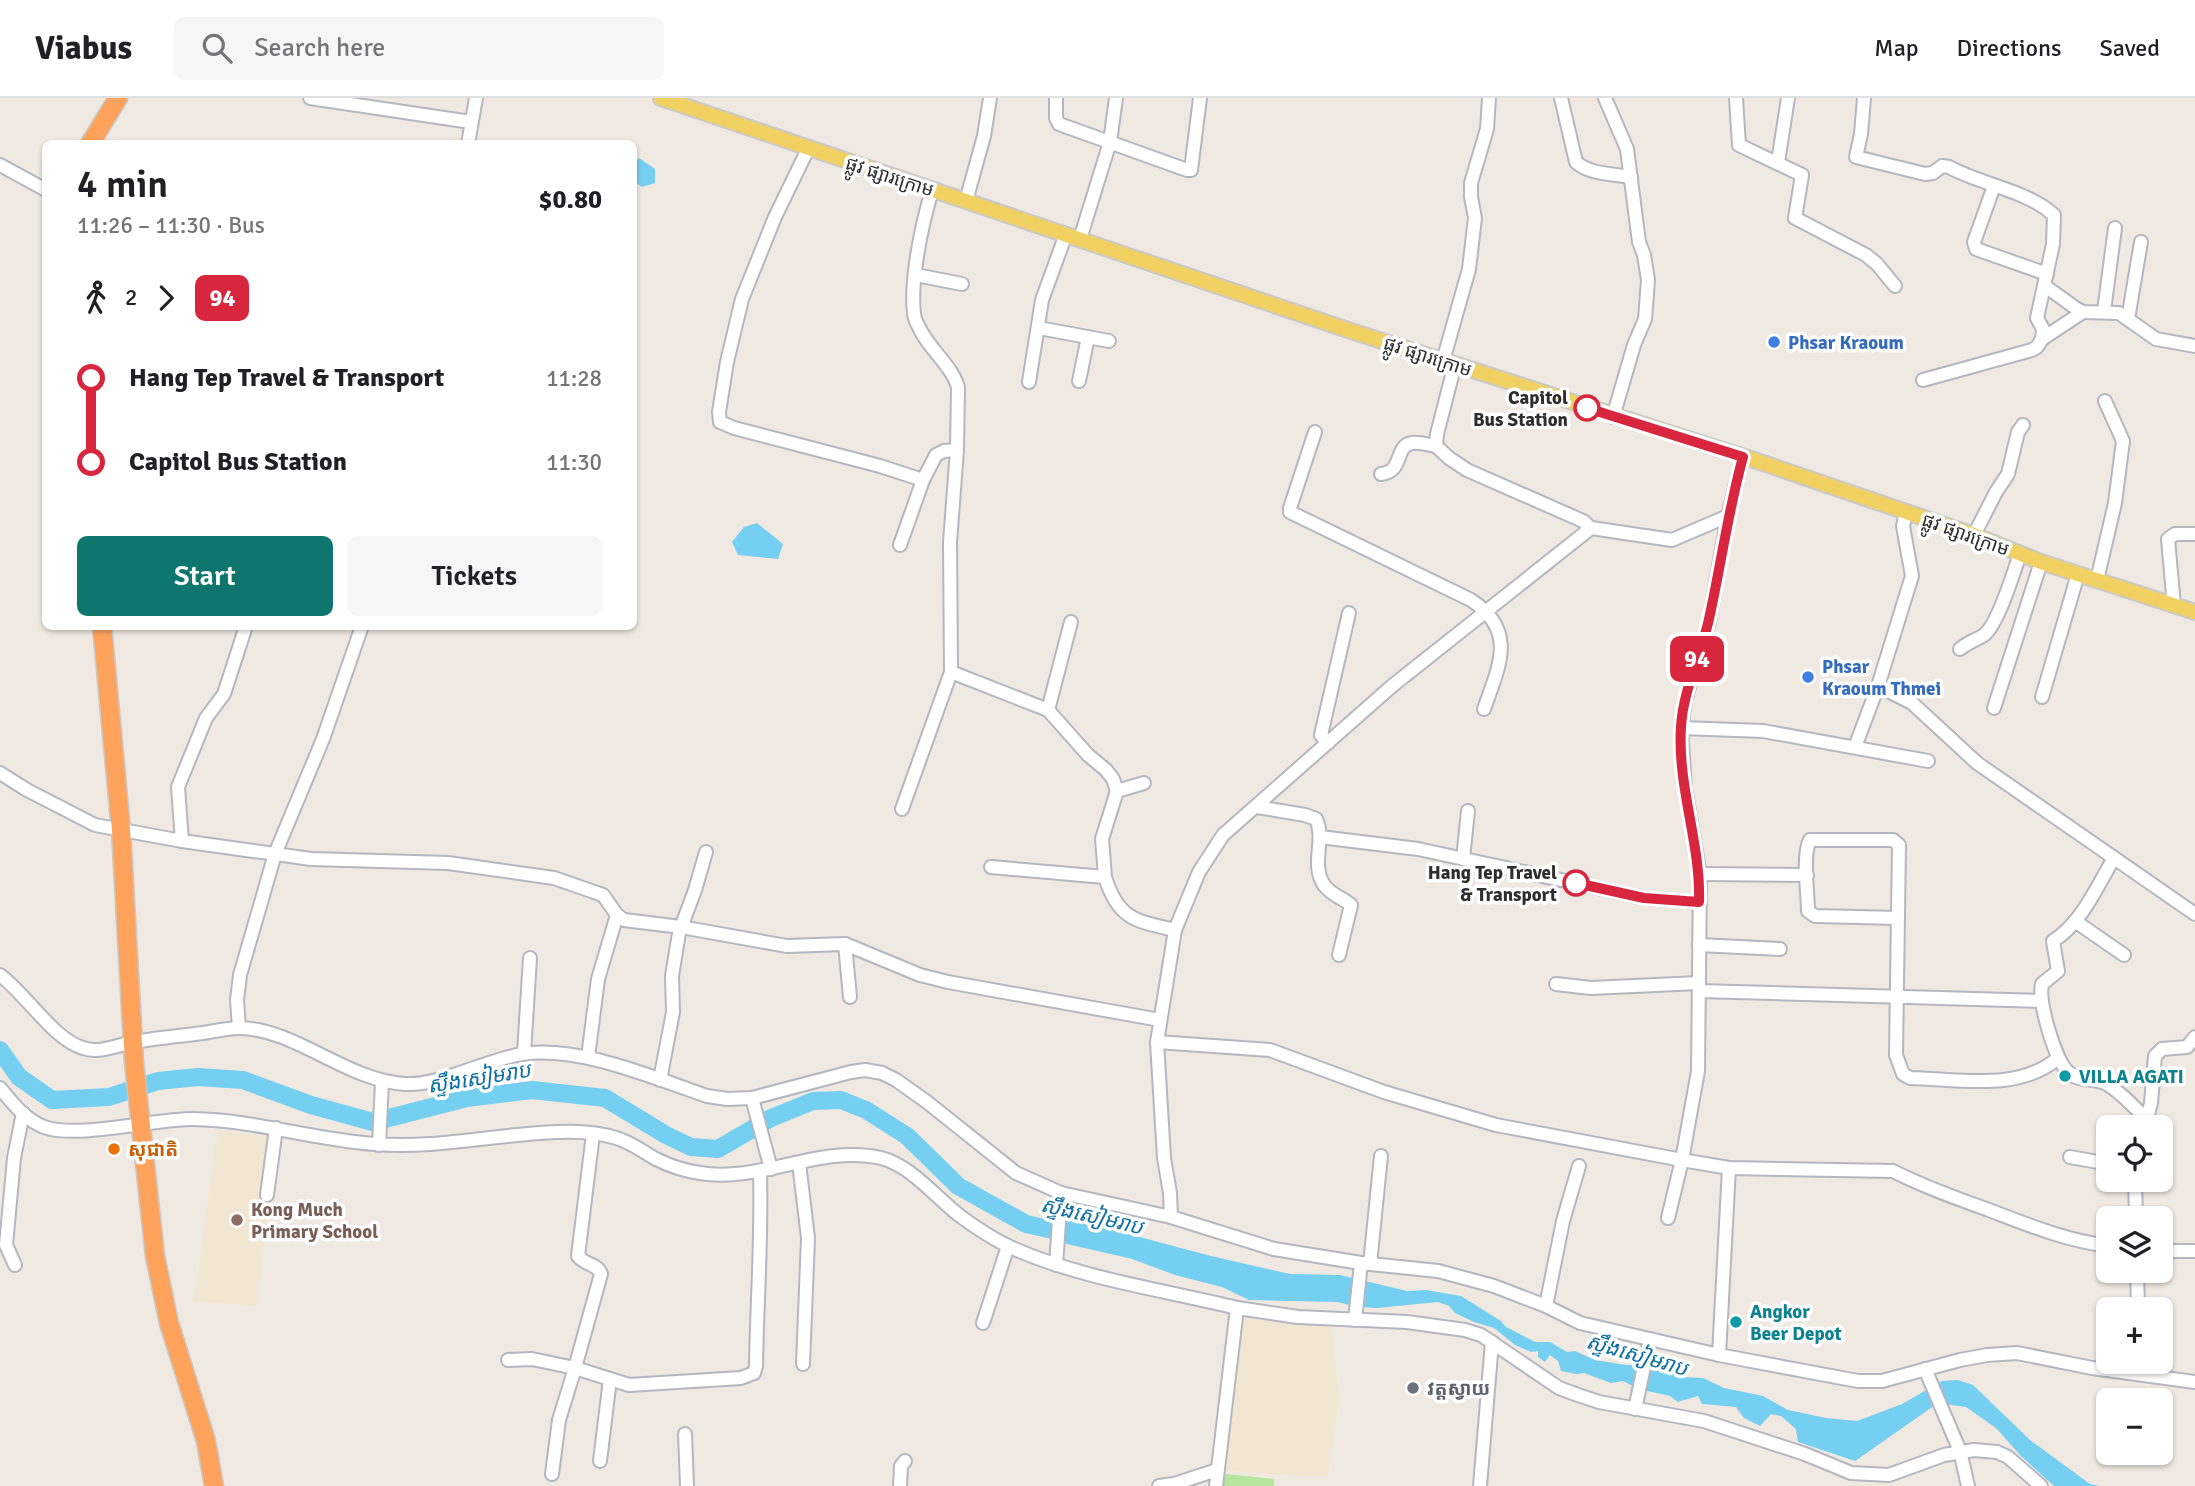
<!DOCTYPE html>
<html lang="en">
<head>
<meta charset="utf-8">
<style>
  body { margin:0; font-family:Signika,"Noto Sans Khmer",sans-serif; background:#f6f6f6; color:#202124; height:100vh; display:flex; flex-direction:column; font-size:26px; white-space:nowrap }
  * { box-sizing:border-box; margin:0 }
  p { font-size:23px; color:#757577 }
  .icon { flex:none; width:38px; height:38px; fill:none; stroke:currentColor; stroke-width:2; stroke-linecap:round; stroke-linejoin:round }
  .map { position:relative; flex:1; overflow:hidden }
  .sheet { position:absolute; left:42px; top:42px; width:595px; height:490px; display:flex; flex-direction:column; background:#fff; border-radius:10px; box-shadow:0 2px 5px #0004 }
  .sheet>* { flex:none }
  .badge { padding:0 14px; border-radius:10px; font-size:24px; line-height:46px }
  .tools { position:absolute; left:2096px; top:1017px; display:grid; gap:14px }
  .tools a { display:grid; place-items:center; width:77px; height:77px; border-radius:10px; background:#fff; box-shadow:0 2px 5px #0004; font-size:35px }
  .map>.badge { position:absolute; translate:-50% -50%; box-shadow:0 0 0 4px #fff }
  .legs { display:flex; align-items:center; gap:10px; height:77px; padding:0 35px; font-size:23px }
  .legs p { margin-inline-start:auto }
  .overview { display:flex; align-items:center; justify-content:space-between; height:119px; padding:0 35px }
  h1 { font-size:38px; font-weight:600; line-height:52px }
  .button { display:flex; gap:14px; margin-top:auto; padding:14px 35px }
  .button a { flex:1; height:80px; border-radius:10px; background:#0f766e; color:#fff; font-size:28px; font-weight:600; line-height:80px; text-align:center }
  .button a+a { background:#f6f6f6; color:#202124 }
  ul { padding:0 35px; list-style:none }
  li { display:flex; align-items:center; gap:24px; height:84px; font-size:26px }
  li i { display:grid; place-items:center; width:10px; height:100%; margin:0 9px; background:currentColor }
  li i::after { content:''; width:18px; height:18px; margin:-9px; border:5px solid; border-radius:50%; background:#fff }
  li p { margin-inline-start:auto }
  li:first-child i { background:linear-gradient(#0000 50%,currentColor 0) }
  li:last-child i { background:linear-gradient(currentColor 50%,#0000 0) }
  header { display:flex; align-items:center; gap:42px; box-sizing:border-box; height:98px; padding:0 35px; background:#fff; border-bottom:2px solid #e0e0e0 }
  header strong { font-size:33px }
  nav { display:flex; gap:38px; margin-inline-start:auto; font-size:24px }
  .search { width:490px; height:63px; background:#f6f6f6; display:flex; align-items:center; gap:18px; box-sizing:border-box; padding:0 24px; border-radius:10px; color:#757577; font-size:26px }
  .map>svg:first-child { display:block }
  .education { fill:#f0e6d1 }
  .green { fill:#b6e59e }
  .water { fill:#75cff0 }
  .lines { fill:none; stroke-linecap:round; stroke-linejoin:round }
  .river { stroke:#75cff0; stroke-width:18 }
  .minor-casing { stroke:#b4b7c1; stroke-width:16 }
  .major-casing { stroke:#c9c9c9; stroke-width:18 }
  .highway-casing { stroke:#c9c9c9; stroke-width:21 }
  .minor { stroke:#fff; stroke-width:12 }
  .major { stroke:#f2d163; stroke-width:14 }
  .highway { stroke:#ffa35c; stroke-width:18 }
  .line-1-casing { stroke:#fff; stroke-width:16 }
  .line-1 { stroke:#d7263d; stroke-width:10 }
  .shop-dot { fill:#3f7fe0; stroke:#fff; stroke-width:2.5 }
  .stop-1-dot { fill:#fff; stroke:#d7263d; stroke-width:3.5 }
  .culture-dot { fill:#0f9aa8; stroke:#fff; stroke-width:2.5 }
  .food-dot { fill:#e8710a; stroke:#fff; stroke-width:2.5 }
  .education-dot { fill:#8d6e63; stroke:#fff; stroke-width:2.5 }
  .worship-dot { fill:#6b7280; stroke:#fff; stroke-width:2.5 }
  .labels { text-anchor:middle; stroke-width:7; stroke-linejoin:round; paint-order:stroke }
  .street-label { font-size:19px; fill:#2e2e2e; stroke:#fff }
  .shop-label { font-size:19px; font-weight:bold; fill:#366cbe; stroke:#fff; text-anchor:start }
  .stop-label { font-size:19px; font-weight:bold; fill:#2e2e2e; stroke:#fff; text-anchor:end }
  .culture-label { font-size:19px; font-weight:bold; fill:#0d838f; stroke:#fff; text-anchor:start }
  .food-label { font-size:19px; font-weight:bold; fill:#c56008; stroke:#fff; text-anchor:start }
  .education-label { font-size:19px; font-weight:bold; fill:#785e54; stroke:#fff; text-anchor:start }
  .worship-label { font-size:19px; font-weight:bold; fill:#5b616d; stroke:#fff; text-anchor:start }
  .water-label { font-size:21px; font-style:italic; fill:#0d6fa3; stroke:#fff }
</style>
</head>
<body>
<header>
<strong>Viabus</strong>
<div class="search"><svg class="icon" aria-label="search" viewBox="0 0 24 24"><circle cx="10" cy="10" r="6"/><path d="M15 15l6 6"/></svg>Search here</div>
<nav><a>Map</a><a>Directions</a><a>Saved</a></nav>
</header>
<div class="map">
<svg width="2195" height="1388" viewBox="0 0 2195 1388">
  <rect width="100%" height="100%" fill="#efe9e1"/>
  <g class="education">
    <path d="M 218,1032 L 277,1041 L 257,1208 L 194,1203 Z"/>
    <path d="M 1237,1213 L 1331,1219 L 1339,1303 L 1328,1378 L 1294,1378 L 1227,1372 Z"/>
  </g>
  <path class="green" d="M 1216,1375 L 1274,1381 L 1274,1388 L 1215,1388 Z"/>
  <g class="water">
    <path d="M 639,60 L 655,71 L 655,85 L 642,89 L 634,83 L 634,65 Z"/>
    <path d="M 757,425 L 783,446 L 778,461 L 738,457 L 732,444 L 744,429 Z"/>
    <path d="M 1064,1119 L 1211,1158 L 1290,1176 L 1340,1177 L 1407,1193 L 1426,1192 L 1461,1198 L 1501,1223 L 1506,1229 L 1535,1244 L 1550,1244 L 1567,1254 L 1575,1253 L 1595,1262 L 1626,1267 L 1669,1267 L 1680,1279 L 1703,1280 L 1724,1290 L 1763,1298 L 1788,1312 L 1826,1320 L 1857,1323 L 1902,1306 L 1942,1283 L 1958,1282 L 1973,1287 L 2030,1342 L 2090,1386 L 2099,1388 L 2054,1388 L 2021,1358 L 1996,1330 L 1966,1309 L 1938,1305 L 1855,1363 L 1798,1344 L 1796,1331 L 1781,1318 L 1771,1316 L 1760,1328 L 1744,1320 L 1736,1309 L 1702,1306 L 1698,1298 L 1678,1304 L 1670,1298 L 1639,1291 L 1623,1283 L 1611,1285 L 1584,1275 L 1576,1276 L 1561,1273 L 1558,1263 L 1550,1257 L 1545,1264 L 1538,1259 L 1538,1253 L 1531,1254 L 1515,1247 L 1494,1230 L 1474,1224 L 1455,1215 L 1449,1208 L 1438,1204 L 1377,1210 L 1358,1209 L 1337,1204 L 1249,1202 L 1222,1189 L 1175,1177 L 1132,1161 L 1063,1145 Z"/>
  </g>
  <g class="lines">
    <path class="river" d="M 0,952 L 19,979 L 52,1002 L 109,999 L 158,983 L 198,979 L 243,982 L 311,1007 L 373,1024 L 467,1000 L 532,992 L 605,1000 L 666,1037 L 691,1049 L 718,1051 L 771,1020 L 813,1003 L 841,1002 L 866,1012 L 907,1038 L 958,1088 L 1026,1126 L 1076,1137"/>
    <defs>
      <g id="minor">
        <path d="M 310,0 L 471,24"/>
        <path d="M 1056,0 L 1056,20 L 1059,26 L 1187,72 L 1191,72 L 1200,0"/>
        <path d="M 1561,0 L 1576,64 C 1588,76 1614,76 1631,79"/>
        <path d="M 1605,0 L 1627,51 L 1639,144 L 1644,157 L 1648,182 L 1645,221 L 1634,247 L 1613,319"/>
        <path d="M 1736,0 L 1739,47 L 1802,77 L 1795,120 L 1866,157 L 1877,166 L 1895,188"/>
        <path d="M 1864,0 L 1861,36 L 1856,59 L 1925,76 L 1933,75 L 1942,68 L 1949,69 C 1982,87 2026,92 2054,117 L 2053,146 L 2037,220 L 2043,231 L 2042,241 L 2083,214"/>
        <path d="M 468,46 L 476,0"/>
        <path d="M 808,51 L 775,119 L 742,201 L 727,264 L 719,314 L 720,324 L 734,330 L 880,368 L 923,382"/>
        <path d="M 1778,64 L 1788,0"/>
        <path d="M 0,67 L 46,92"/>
        <path d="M 1994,88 L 1974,144 L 1976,151 L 2047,176"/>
        <path d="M 932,92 C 922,126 910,181 914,215 C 914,222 919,229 922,235 C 932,253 952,269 958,289 L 957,352 L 950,444 L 951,574 L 1048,612 L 1088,657 L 1106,672 L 1113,681 L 1117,693"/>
        <path d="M 966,103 L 984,38 L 990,0"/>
        <path d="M 1080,141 L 1110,44 L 1116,0"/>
        <path d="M 916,177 L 962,186"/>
        <path d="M 2045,188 L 2077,211 L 2083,214 L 2119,215 L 2156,241 L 2195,248"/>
        <path d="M 2104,213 L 2115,130"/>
        <path d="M 2128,221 L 2141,144"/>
        <path d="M 1039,230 L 1109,243"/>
        <path d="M 1443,263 L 1469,171 L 1475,120 L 1471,99 L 1471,85 L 1487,31 L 1489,0"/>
        <path d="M 1455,266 L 1437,336 L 1436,348 L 1449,360 L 1467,372 L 1583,423 L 1591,430"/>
        <path d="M 1923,282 L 2032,252 L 2037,249 L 2042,241"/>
        <path d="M 1079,283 L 1088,239"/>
        <path d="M 1029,284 L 1042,202 L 1066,136"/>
        <path d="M 1315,334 L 1290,410 L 1290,414 L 1471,502 C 1518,533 1499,568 1484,611"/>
        <path d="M 1381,376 C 1404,374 1394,348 1412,345 C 1420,344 1429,347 1436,348"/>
        <path d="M 1974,437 L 1996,394 L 2008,376 L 2018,334 L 2023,327"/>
        <path d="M 900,447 L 923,382 L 936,357 L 944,353 L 957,352"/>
        <path d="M 2097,482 L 2115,405 L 2123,343 L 2105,303"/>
        <path d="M 2174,508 L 2168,441 L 2175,436 L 2195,436"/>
        <path d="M 1960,551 C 1968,544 1976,542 1984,537 C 1998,527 2014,473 2020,456"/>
        <path d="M 1878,588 L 1912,605 L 1977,665 L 2195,816"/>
        <path d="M 2042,599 L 2078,476"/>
        <path d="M 1994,610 L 2041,464"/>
        <path d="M 1048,612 L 1071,524"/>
        <path d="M 1681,630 L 1763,633 L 1928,663"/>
        <path d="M 1328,645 L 1321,637 L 1349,515"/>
        <path d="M 1855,649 L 1878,588 L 1912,478 L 1903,428 L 1906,414"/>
        <path d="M 0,675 L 27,692 L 95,727 L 182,743 L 311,761 L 448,765 L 554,780 L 603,797 L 617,817 L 624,822 L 681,829 L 787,848 L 845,846 L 920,877 L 948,884 L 1160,922"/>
        <path d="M 1257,709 L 1305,717 L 1316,721 C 1326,742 1310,766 1324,787 C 1331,797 1343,800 1351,807 L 1339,857"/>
        <path d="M 902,711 L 951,574"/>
        <path d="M 1320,739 L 1418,751 L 1644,800 L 1699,804"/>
        <path d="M 182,743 L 178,689 L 206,620 L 224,596 L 246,528"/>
        <path d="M 2114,760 C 2097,788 2082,825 2053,843 L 2058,873 L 2042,886 C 2038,904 2055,962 2068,974 C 2079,984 2093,980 2105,985 C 2120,993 2135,1010 2147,1022"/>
        <path d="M 1463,761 L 1468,713"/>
        <path d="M 991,769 L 1105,779 C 1118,821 1135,823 1175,832"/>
        <path d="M 1700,776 L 1807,777"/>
        <path d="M 1105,779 L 1102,741 L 1117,693 L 1144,685"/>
        <path d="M 1898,820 L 1815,818 L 1808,813 C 1808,796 1802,756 1810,742 L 1893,742 L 1899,747 L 1896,957 L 1903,976 L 1910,980 C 1959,981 2019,994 2058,960"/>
        <path d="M 2075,823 L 2124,857"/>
        <path d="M 845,846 L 850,899"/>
        <path d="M 1699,847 L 1780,851"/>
        <path d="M 0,877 C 25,895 54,942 83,950 C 100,956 117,947 134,944 C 157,940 180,938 203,935 C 215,933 228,930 240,930 C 296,931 345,982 405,986 C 440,988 485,962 522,956 C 578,947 654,980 707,998 L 727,1001 L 752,1000 L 851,974 L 865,972 L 882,975 L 896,982 L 927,1004 L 1016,1075 L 1061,1095 L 1171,1119 L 1274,1151 L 1361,1165 L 1438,1173 L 1494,1188 L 1546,1208 L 1580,1225 L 1719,1257 L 1858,1283 L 1882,1283 L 1960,1262 L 1987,1257 L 2017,1255 L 2092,1270 L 2195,1284"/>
        <path d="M 1556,886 L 1591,890 L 1699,885"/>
        <path d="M 1699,893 L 2041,903"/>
        <path d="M 239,930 L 237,902 L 240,877 L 275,756 L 323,641 L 362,528"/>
        <path d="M 1157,944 L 1270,952 L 1384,994 L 1496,1027 L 1682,1062 L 1729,1070 L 1893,1073 C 1924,1089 1956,1100 1989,1112 C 2028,1127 2067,1143 2109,1148"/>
        <path d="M 524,955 L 530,860"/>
        <path d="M 588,959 L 598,881 L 617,817"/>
        <path d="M 660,982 L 673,914 L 672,878 L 679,835 L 695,792 L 706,754"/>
        <path d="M 0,990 C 12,1004 25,1022 44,1029 C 77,1041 154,1021 193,1021 C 255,1022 314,1042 375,1046 C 436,1051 497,1036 557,1034 C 576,1033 598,1034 616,1040 C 631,1044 643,1054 656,1061 C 670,1068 685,1073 700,1075 C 761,1085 820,1046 881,1060 C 912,1068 935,1099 960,1118 C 975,1129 993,1141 1010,1149 C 1078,1180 1164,1192 1237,1210 L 1298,1219 L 1407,1224 L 1465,1232 L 1481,1237 L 1559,1290 L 1578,1297 L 1599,1304 L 1704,1323 L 1805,1356 L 1851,1375 L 1889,1377 L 1944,1357 L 1974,1352 L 1997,1354 L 2008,1359 L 2041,1388"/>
        <path d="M 752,1000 L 771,1071"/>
        <path d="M 2145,1028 L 2151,1005 L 2155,958 L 2162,951 L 2187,949 L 2195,939"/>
        <path d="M 593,1036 L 578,1158 C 584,1167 597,1165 601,1176 L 575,1270 L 629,1287 L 741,1280 L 754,1275 L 756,1268 C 757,1203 762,1138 760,1073"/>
        <path d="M 379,1047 L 382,983"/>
        <path d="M 2070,1059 L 2109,1066"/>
        <path d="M 799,1065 L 808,1140 L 803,1266"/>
        <path d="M 2135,1082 L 2136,1120"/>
        <path d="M 267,1097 L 276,1030"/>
        <path d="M 1171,1119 L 1170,1095 L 1164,1060 L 1157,944 L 1175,832 L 1199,774 L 1223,737 L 1392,588 L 1591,430 L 1672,442 L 1728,418"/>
        <path d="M 1668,1120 L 1682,1062 L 1698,973 L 1700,776 L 1685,690 L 1681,630 L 1685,603 L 1709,524 L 1728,418 L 1743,359"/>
        <path d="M 2161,1153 L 2195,1153"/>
        <path d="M 1370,1166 L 1381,1058"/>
        <path d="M 15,1167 L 6,1147 L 14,1060 L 23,1015"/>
        <path d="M 1056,1167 L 1061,1095"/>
        <path d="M 2137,1172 L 2138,1211"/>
        <path d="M 1546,1208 L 1563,1123 L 1579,1068"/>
        <path d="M 1355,1222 L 1361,1165"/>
        <path d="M 983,1225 L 1008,1148"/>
        <path d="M 1719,1257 L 1729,1070"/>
        <path d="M 508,1262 L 532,1261 L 575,1270 L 559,1322 L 552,1376"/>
        <path d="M 1925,1271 L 1960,1353 L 1968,1388"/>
        <path d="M 1635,1311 L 1650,1241"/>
        <path d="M 685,1336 L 687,1388"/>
        <path d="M 600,1363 L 610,1281"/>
        <path d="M 900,1388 L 901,1368 L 905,1363"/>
        <path d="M 1159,1388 L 1174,1386 L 1217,1372"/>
        <path d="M 1216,1388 L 1237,1210"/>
        <path d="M 1480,1388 L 1492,1244"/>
      </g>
      <path id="major" d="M 661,0 L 1351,233 L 1754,362 L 1974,437 L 2041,464 L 2195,514"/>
      <g id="highway">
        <path d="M 90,46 L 118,0"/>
        <path d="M 102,528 L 121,732 L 134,964 L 155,1158 L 169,1225 L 206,1343 L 214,1388"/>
      </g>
    </defs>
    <use href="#minor" class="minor-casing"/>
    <use href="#major" class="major-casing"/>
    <use href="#highway" class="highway-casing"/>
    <use href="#minor" class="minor"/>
    <use href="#major" class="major"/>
    <use href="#highway" class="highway"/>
  </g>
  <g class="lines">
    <defs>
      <path id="line-1" d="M 1576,785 L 1644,800 L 1699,804 C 1701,746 1677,688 1681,629 C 1683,592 1701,557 1709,521 C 1721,467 1728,413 1743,359 L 1587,310"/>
    </defs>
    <use href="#line-1" class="line-1-casing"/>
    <use href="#line-1" class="line-1"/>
  </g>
  <g class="shop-dot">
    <circle cx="1774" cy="244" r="7"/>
    <circle cx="1808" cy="579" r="7"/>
  </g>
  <g class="stop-1-dot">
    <circle cx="1587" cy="310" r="12"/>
    <circle cx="1576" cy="785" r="12"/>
  </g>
  <g class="culture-dot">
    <circle cx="2065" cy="978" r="7"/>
    <circle cx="1736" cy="1224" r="7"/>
  </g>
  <circle class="food-dot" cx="114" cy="1051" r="7"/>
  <circle class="education-dot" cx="237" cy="1122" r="7"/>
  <circle class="worship-dot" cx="1413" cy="1290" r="7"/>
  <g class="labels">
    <g class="street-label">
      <text transform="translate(890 78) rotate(18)" y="7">ផ្លូវ ផ្សារក្រោម</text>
      <text transform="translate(1428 258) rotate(18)" y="7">ផ្លូវ ផ្សារក្រោម</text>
      <text transform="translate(1966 436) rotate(20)" y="7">ផ្លូវ ផ្សារក្រោម</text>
    </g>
    <g class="shop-label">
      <text x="1788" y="251">Phsar Kraoum</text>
      <text x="1822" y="575">Phsar<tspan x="1822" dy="22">Kraoum Thmei</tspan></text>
    </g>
    <g class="stop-label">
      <text x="1568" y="306">Capitol<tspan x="1568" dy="22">Bus Station</tspan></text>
      <text x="1557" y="781">Hang Tep Travel<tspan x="1557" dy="22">&amp; Transport</tspan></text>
    </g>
    <g class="culture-label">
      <text x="2079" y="985">VILLA AGATI</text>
      <text x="1750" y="1220">Angkor<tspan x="1750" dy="22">Beer Depot</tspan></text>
    </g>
    <g class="food-label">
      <text x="128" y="1058">សុជាតិ</text>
    </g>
    <g class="education-label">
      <text x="251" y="1118">Kong Much<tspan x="251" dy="22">Primary School</tspan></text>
    </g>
    <g class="worship-label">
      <text x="1427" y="1297">វត្តស្វាយ</text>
    </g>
    <g class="water-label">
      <text transform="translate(479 980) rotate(-9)" y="7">ស្ទឹងសៀមរាប</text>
      <text transform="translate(1092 1118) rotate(13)" y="7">ស្ទឹងសៀមរាប</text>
      <text transform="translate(1637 1257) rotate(16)" y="7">ស្ទឹងសៀមរាប</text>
    </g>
  </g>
</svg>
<div class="tools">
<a><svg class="icon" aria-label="locate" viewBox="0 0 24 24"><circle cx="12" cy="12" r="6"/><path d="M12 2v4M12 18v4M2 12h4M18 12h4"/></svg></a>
<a><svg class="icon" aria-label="layers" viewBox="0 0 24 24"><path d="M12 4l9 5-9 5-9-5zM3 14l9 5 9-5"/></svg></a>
<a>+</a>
<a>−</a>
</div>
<b class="badge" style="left:1697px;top:561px;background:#d7263d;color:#fff">94</b>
<section class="sheet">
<div class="overview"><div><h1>4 min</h1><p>11:26 – 11:30 · Bus</p></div><b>$0.80</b></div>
<div class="legs"><svg class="icon" aria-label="walk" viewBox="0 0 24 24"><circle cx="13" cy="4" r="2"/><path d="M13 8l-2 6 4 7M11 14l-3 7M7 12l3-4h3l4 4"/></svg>2<svg class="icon" aria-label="forward" viewBox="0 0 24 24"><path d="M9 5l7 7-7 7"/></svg><b class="badge" style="background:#d7263d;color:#fff">94</b></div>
<ul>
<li><i style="color:#d7263d"></i><b>Hang Tep Travel &amp; Transport</b><p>11:28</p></li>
<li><i style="color:#d7263d"></i><b>Capitol Bus Station</b><p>11:30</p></li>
</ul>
<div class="button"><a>Start</a><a>Tickets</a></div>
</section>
</div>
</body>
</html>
